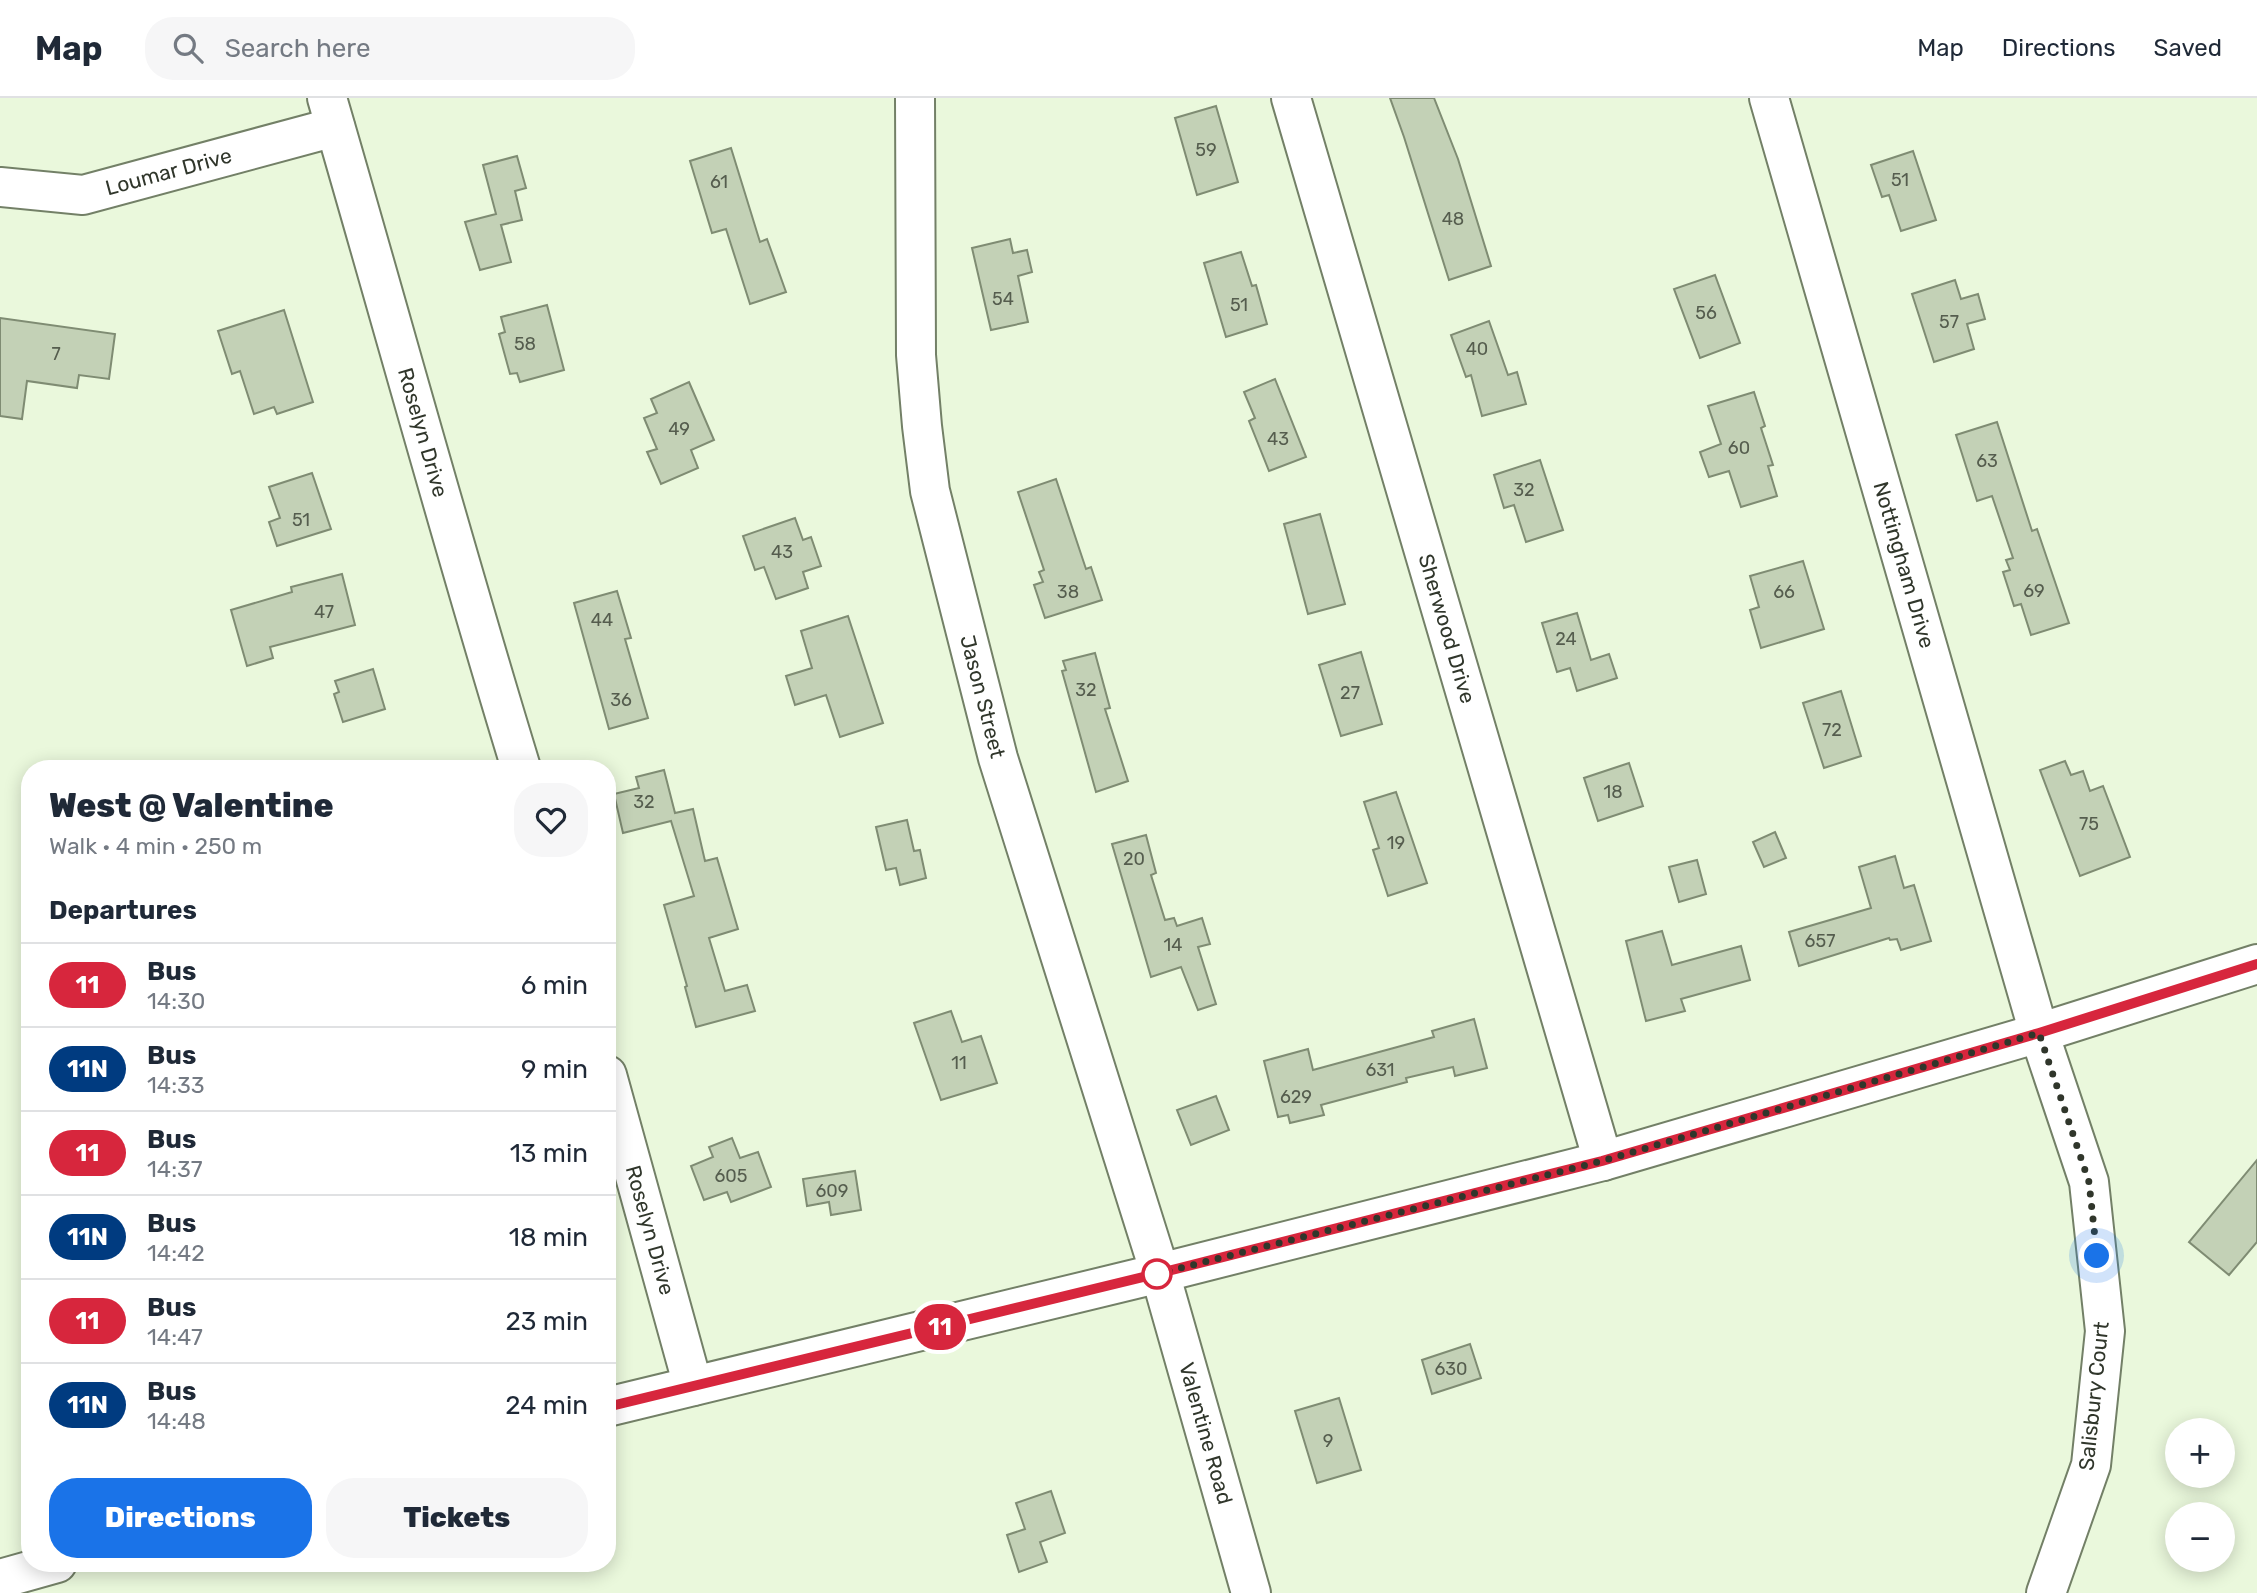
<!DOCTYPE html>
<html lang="en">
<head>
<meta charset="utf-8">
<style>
  body { margin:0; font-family:Rubik,sans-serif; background:#f6f6f7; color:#1f2937; height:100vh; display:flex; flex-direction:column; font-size:26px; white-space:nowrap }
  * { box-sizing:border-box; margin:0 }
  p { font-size:23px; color:#747a83 }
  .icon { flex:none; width:38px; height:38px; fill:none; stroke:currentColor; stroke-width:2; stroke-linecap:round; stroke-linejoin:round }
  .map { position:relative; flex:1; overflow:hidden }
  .sheet { position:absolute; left:21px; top:662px; width:595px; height:812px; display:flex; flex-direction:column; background:#fff; border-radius:28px; box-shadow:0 4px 18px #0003 }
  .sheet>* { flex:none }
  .badge { padding:0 14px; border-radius:23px; font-size:24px; line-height:46px }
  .tools { position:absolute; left:2165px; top:1320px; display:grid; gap:14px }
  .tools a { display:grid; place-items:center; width:70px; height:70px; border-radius:50%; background:#fff; box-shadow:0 4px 18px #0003; font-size:35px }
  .you { position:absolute; width:35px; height:35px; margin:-18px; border:5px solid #fff; border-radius:50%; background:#1a73e8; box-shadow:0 0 0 10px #1a73e833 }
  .map>.badge { position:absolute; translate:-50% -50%; box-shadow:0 0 0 4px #fff }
  h2 { padding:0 28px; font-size:26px; line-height:63px }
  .round { display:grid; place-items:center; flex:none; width:74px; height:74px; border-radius:28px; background:#f6f6f7 }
  .headline { display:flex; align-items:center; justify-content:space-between; height:119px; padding:0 28px }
  h1 { font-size:33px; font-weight:800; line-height:52px }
  .primary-button { display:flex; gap:14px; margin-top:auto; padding:14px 28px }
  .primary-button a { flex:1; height:80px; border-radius:28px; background:#1a73e8; color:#fff; font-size:28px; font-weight:800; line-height:80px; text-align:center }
  .primary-button a+a { background:#f6f6f7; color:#1f2937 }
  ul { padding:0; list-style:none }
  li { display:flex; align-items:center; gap:21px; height:84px; padding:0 28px; border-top:2px solid #e0e1e3 }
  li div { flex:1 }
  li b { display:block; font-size:26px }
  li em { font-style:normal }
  li .badge { min-width:77px; font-weight:700; text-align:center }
  header { display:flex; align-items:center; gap:42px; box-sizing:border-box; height:98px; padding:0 35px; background:#fff; border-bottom:2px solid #e0e1e3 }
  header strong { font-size:33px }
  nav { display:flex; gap:38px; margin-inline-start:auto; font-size:24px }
  .search { width:490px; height:63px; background:#f6f6f7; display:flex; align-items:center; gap:18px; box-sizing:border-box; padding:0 24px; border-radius:28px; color:#747a83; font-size:26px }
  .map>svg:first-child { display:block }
  .building { fill:#c3d1b6; stroke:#7f8c73; stroke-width:2 }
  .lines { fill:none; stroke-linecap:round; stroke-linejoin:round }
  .minor-casing { stroke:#738067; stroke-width:42 }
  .minor { stroke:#fff; stroke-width:38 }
  .line-casing { stroke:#fff; stroke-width:16 }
  .line { stroke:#d7263d; stroke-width:10 }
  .walk { stroke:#30362b; stroke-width:7; stroke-dasharray:0 12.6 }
  .stop-dot { fill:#fff; stroke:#d7263d; stroke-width:3.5 }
  .labels { text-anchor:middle; stroke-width:5; stroke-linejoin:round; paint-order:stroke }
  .number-label { font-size:18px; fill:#555d4e }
  .street-label { font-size:21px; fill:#30362b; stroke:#fff }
</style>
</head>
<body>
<header>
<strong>Map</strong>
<div class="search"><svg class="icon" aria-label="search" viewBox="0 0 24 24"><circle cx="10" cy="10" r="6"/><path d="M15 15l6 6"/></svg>Search here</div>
<nav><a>Map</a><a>Directions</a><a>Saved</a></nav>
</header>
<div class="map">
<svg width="2257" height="1495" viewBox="0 0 2257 1495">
  <rect width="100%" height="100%" fill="#eaf8dc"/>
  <g class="building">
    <path d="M 1390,0 L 1434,0 L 1458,61 L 1491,168 L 1449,182 L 1404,39 Z"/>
    <path d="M 1216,8 L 1238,84 L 1197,97 L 1175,20 Z"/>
    <path d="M 731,50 L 760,144 L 767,141 L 786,194 L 750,206 L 726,131 L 712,135 L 690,63 Z"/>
    <path d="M 1913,53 L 1936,122 L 1901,133 L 1889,97 L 1882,99 L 1871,67 Z"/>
    <path d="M 517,58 L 526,90 L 515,93 L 522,122 L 501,127 L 511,164 L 480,172 L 465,124 L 496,116 L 483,67 Z"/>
    <path d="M 1010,141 L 1013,155 L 1027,152 L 1032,174 L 1018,178 L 1028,224 L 991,232 L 972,150 Z"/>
    <path d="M 1241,154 L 1252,188 L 1256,187 L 1267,226 L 1226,239 L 1204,165 Z"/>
    <path d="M 1715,177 L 1740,245 L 1700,260 L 1674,191 Z"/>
    <path d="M 1955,182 L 1961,201 L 1978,196 L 1985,221 L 1967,226 L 1974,251 L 1934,264 L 1912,196 Z"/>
    <path d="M 547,207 L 564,272 L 520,284 L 517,275 L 510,276 L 499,236 L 505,234 L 501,219 Z"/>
    <path d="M 284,212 L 313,304 L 277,316 L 274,309 L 254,316 L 240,273 L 232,276 L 218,233 Z"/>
    <path d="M 0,220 L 115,236 L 109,281 L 79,277 L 77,290 L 27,283 L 22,321 L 0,318 Z"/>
    <path d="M 1489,223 L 1508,277 L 1517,274 L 1526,306 L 1482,318 L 1471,277 L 1466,279 L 1451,237 Z"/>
    <path d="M 1275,281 L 1306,359 L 1269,373 L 1249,323 L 1255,320 L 1244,294 Z"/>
    <path d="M 689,284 L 714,342 L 691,352 L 698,370 L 661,386 L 647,354 L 657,351 L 644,320 L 657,315 L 651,301 Z"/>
    <path d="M 1754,294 L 1765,328 L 1761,330 L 1773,367 L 1768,368 L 1777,398 L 1741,409 L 1729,373 L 1709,379 L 1700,354 L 1721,346 L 1708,308 Z"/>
    <path d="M 1997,324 L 2032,433 L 2037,431 L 2069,525 L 2031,537 L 2021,506 L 2014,508 L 2003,474 L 2010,472 L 2006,462 L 2013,460 L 1992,398 L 1977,403 L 1956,337 Z"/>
    <path d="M 1540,362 L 1563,432 L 1526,444 L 1514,407 L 1504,410 L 1494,377 Z"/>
    <path d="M 312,375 L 331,431 L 277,448 L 269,424 L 280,420 L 269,389 Z"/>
    <path d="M 1056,381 L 1086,471 L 1091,469 L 1102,502 L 1045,520 L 1034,487 L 1043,484 L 1039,474 L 1044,472 L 1018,394 Z"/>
    <path d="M 1320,416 L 1345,506 L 1308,516 L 1284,426 Z"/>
    <path d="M 795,420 L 803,442 L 811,439 L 821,468 L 803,474 L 808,490 L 776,501 L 764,469 L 755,472 L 743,438 Z"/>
    <path d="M 1803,463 L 1824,531 L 1761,550 L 1750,512 L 1759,509 L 1750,478 Z"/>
    <path d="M 342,476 L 355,527 L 270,549 L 273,560 L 247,568 L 231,512 L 292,494 L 291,489 Z"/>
    <path d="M 617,493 L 631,540 L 625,541 L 648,620 L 609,631 L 574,505 Z"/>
    <path d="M 1577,515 L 1591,562 L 1609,556 L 1617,580 L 1577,593 L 1570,570 L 1557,574 L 1542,525 Z"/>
    <path d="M 848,518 L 883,625 L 840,639 L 826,597 L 795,607 L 786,578 L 812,570 L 801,533 Z"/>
    <path d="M 1361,554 L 1382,626 L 1341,638 L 1319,567 Z"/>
    <path d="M 1095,555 L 1110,610 L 1105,611 L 1128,683 L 1096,694 L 1062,573 L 1066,572 L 1063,563 Z"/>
    <path d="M 373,571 L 385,611 L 343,624 L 334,596 L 339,594 L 335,583 Z"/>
    <path d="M 1841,593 L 1861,658 L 1824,670 L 1803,605 Z"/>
    <path d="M 2065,663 L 2071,677 L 2083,673 L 2090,693 L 2103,688 L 2130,759 L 2080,778 L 2040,672 Z"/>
    <path d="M 1629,665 L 1643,708 L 1598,723 L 1584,680 Z"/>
    <path d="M 664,672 L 675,715 L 693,711 L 705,763 L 717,760 L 738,831 L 709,840 L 725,893 L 747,887 L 755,913 L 696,929 L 685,889 L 687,888 L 664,807 L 694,798 L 671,723 L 623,735 L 614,696 L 639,690 L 636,679 Z"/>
    <path d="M 1396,694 L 1427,785 L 1388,798 L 1373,752 L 1379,750 L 1364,704 Z"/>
    <path d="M 907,722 L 914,753 L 920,752 L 926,780 L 900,787 L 896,770 L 886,772 L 876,729 Z"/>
    <path d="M 1775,734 L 1786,760 L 1764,769 L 1753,744 Z"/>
    <path d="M 1146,737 L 1156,775 L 1151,777 L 1165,822 L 1174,820 L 1177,828 L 1202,820 L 1210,846 L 1198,849 L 1216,906 L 1198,912 L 1181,869 L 1151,879 L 1112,746 Z"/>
    <path d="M 1895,758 L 1904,790 L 1914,787 L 1931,843 L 1901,852 L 1897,841 L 1890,842 L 1889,840 L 1799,868 L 1789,834 L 1871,810 L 1859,769 Z"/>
    <path d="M 1697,762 L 1706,796 L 1679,804 L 1669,769 Z"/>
    <path d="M 1662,833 L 1672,867 L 1741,848 L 1750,882 L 1681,901 L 1685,913 L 1646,923 L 1626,843 Z"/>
    <path d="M 951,913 L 962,944 L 981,938 L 997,985 L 941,1002 L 914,925 Z"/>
    <path d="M 1474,921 L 1487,970 L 1455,978 L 1453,969 L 1406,980 L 1407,984 L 1321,1007 L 1324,1017 L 1290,1025 L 1288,1017 L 1278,1019 L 1264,963 L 1308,951 L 1313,972 L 1434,939 L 1432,933 Z"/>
    <path d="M 1216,998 L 1229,1032 L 1191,1047 L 1177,1012 Z"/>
    <path d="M 732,1040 L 740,1060 L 758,1054 L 771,1089 L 731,1104 L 727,1094 L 704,1102 L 691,1068 L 713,1059 L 709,1049 Z"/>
    <path d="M 2257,1062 L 2257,1144 L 2229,1177 L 2189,1144 Z"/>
    <path d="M 855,1073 L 861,1112 L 831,1117 L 829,1104 L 807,1108 L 803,1081 Z"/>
    <path d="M 1470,1246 L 1481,1280 L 1432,1296 L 1422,1262 Z"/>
    <path d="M 1339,1300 L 1361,1372 L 1317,1385 L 1295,1313 Z"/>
    <path d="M 1051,1393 L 1065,1435 L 1040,1444 L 1047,1464 L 1019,1474 L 1007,1437 L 1025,1431 L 1016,1405 Z"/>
  </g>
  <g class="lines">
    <defs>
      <g id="minor">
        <path id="s1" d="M 327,0 C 392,223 453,448 521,670"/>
        <path id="s2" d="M 915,0 L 916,257 L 922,328 L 930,393 L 998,660 L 1160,1175 L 1251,1495"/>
        <path id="s3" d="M 1291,0 L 1603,1063"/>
        <path id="s4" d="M 1769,0 L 2039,935 L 2089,1084 L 2105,1233 L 2091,1367 L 2046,1495"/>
        <path id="s5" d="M 0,89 L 83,97 L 335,29"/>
        <path id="s6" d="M 607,977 L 693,1288"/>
        <path d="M 607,1309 L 1160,1175 L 1603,1063 L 2039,935 L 2257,866"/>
        <path d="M 0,1481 L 57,1465"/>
      </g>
    </defs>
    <use href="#minor" class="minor-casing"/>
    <use href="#minor" class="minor"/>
  </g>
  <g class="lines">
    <defs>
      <path id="line" d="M 607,1309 L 1160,1175 L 1602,1063 L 2039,935 L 2257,866"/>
    </defs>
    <use href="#line" class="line-casing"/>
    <use href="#line" class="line"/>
    <path class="walk" d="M 1157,1176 L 1602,1063 L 2039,935 L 2089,1084 L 2097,1158"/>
  </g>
  <circle class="stop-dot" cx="1157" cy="1176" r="14"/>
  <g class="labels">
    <g class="number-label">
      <text x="1206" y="58">59</text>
      <text x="1900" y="88">51</text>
      <text x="719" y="90">61</text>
      <text x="1453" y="127">48</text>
      <text x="1003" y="207">54</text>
      <text x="1239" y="213">51</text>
      <text x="1706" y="221">56</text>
      <text x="1949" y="230">57</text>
      <text x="525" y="252">58</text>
      <text x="1477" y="257">40</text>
      <text x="56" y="262">7</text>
      <text x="679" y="337">49</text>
      <text x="1278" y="347">43</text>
      <text x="1739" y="356">60</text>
      <text x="1987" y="369">63</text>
      <text x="1524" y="398">32</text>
      <text x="301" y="428">51</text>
      <text x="782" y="460">43</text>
      <text x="2034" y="499">69</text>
      <text x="1068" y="500">38</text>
      <text x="1784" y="500">66</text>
      <text x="324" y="520">47</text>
      <text x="602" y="528">44</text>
      <text x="1566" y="547">24</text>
      <text x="1086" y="598">32</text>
      <text x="1350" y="601">27</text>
      <text x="621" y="608">36</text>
      <text x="1832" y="638">72</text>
      <text x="1613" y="700">18</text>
      <text x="644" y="710">32</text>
      <text x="2089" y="732">75</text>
      <text x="1396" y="751">19</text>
      <text x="1134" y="767">20</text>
      <text x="1820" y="849">657</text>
      <text x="1173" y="853">14</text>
      <text x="959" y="971">11</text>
      <text x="1380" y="978">631</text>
      <text x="1296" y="1005">629</text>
      <text x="731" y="1084">605</text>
      <text x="832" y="1099">609</text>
      <text x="1451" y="1277">630</text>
      <text x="1328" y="1349">9</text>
    </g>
    <g class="street-label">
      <text dy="7" stroke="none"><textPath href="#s5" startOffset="172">Loumar Drive</textPath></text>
      <text dy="7" stroke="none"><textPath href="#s1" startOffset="348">Roselyn Drive</textPath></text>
      <text dy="7" stroke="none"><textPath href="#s4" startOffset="486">Nottingham Drive</textPath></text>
      <text dy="7" stroke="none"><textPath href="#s3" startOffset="553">Sherwood Drive</textPath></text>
      <text dy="7" stroke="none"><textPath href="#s2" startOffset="606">Jason Street</textPath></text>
      <text dy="7" stroke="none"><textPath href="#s6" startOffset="161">Roselyn Drive</textPath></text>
      <text transform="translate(2094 1298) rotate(-84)" y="7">Salisbury Court</text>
      <text dy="7" stroke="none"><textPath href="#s2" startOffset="1376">Valentine Road</textPath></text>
    </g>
  </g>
</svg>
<div class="tools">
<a>+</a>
<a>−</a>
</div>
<div class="you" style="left:2097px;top:1158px"></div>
<b class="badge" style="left:940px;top:1229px;background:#d7263d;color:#fff">11</b>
<section class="sheet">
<div class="headline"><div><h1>West @ Valentine</h1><p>Walk · 4 min · 250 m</p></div><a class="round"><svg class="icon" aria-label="heart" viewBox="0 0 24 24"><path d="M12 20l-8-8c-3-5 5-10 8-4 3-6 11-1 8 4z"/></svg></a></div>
<h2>Departures</h2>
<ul>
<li><span class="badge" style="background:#d7263d;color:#fff">11</span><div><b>Bus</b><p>14:30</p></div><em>6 min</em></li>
<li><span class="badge" style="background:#003b80;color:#fff">11N</span><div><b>Bus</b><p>14:33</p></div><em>9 min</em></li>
<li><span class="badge" style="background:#d7263d;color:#fff">11</span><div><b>Bus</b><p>14:37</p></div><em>13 min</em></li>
<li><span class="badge" style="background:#003b80;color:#fff">11N</span><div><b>Bus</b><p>14:42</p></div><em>18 min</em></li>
<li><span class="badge" style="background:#d7263d;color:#fff">11</span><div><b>Bus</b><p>14:47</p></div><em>23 min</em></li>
<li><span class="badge" style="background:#003b80;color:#fff">11N</span><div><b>Bus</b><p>14:48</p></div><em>24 min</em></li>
</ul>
<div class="primary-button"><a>Directions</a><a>Tickets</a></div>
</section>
</div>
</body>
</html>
